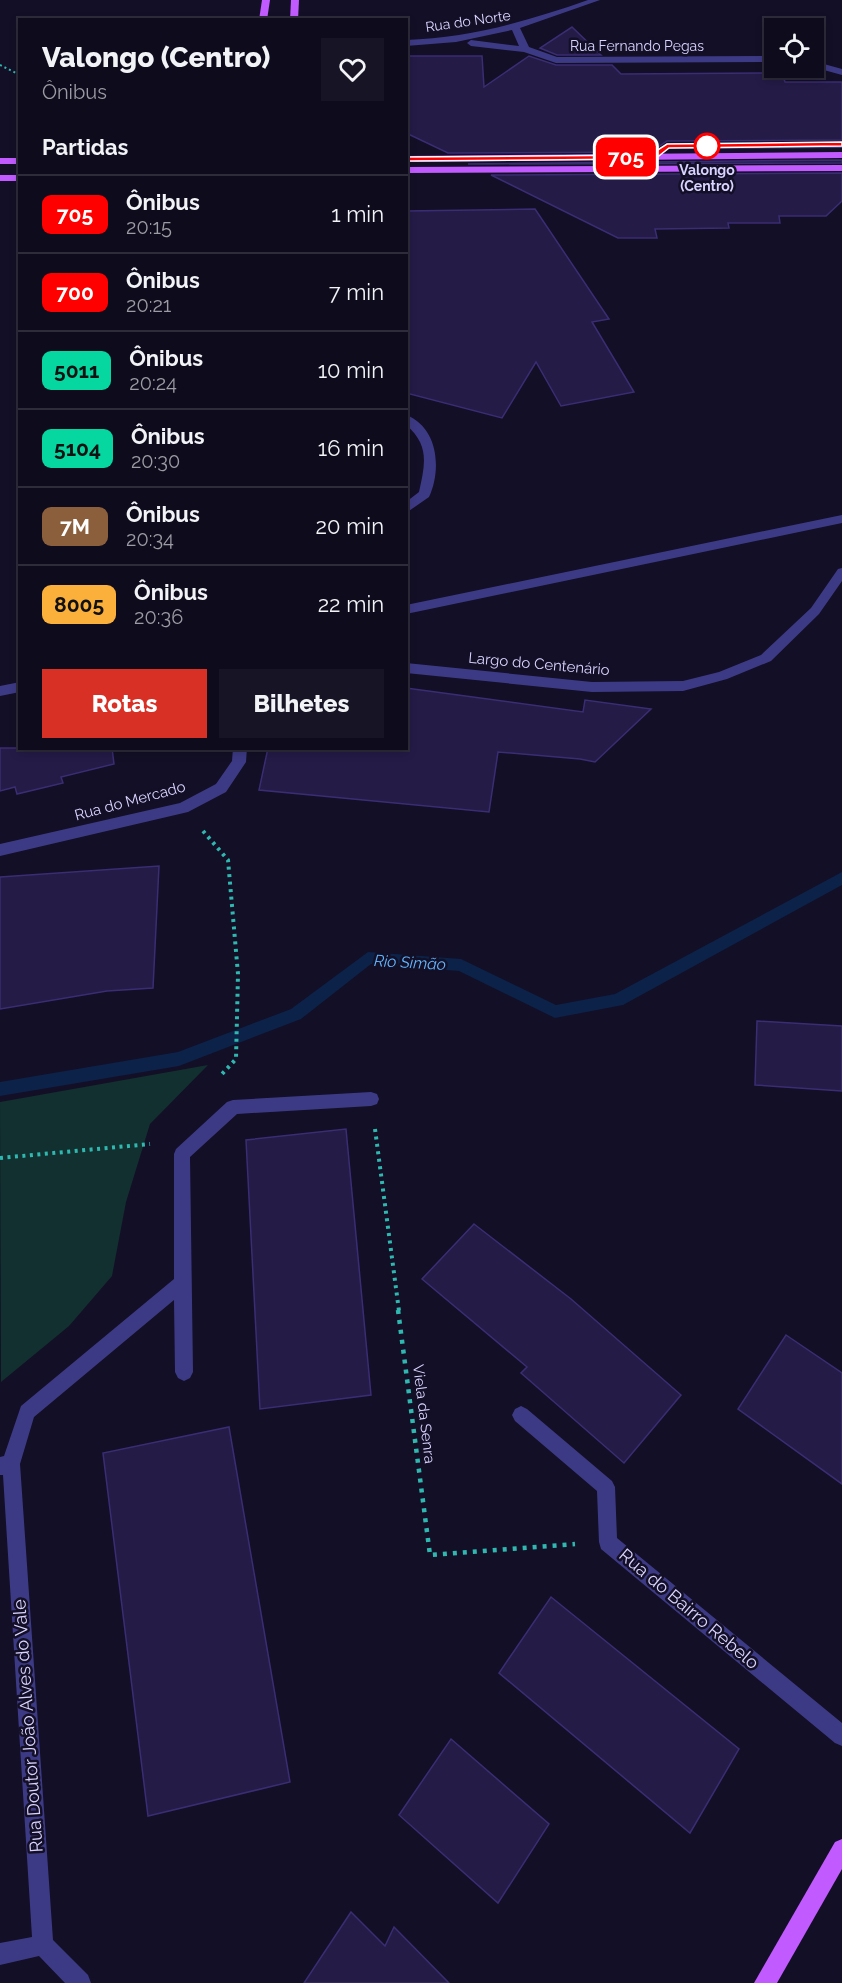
<!DOCTYPE html>
<html lang="pt">
<head>
<meta charset="utf-8">
<style>
  body { margin:0; font-family:Raleway,sans-serif; background:#171425; color:#f1f3f6; height:100vh; display:flex; flex-direction:column; font-size:22px; white-space:nowrap }
  * { box-sizing:border-box; margin:0 }
  p { font-size:20px; color:#9b9ba3 }
  .icon { flex:none; width:33px; height:33px; fill:none; stroke:currentColor; stroke-width:2; stroke-linecap:round; stroke-linejoin:round }
  .map { position:relative; flex:1; overflow:hidden }
  .side { position:absolute; left:18px; top:18px; width:390px; height:732px; display:flex; flex-direction:column; background:#0e0b1c; border-radius:0px; box-shadow:0 3px 9px #0003,0 0 0 2px #2e2b3b }
  .side>* { flex:none }
  .badge { padding:0 12px; border-radius:9px; font-size:21px; line-height:39px }
  .buttons { position:absolute; left:764px; top:18px; display:grid; gap:12px }
  .buttons a { display:grid; place-items:center; width:60px; height:60px; border-radius:0px; background:#0e0b1c; box-shadow:0 3px 9px #0003,0 0 0 2px #2e2b3b; font-size:30px }
  .map>.badge { position:absolute; translate:-50% -50%; box-shadow:0 0 0 3px #fff }
  h2 { padding:0 24px; font-size:22px; line-height:54px }
  .round { display:grid; place-items:center; flex:none; width:63px; height:63px; border-radius:0px; background:#171425 }
  .summary { display:flex; align-items:center; justify-content:space-between; height:102px; padding:0 24px }
  h1 { font-size:28px; font-weight:800; line-height:45px }
  .cta { display:flex; gap:12px; margin-top:auto; padding:12px 24px }
  .cta a { flex:1; height:69px; border-radius:0px; background:#d93025; color:#fff; font-size:24px; font-weight:800; line-height:69px; text-align:center }
  .cta a+a { background:#171425; color:#f1f3f6 }
  ul { padding:0; list-style:none }
  li { display:flex; align-items:center; gap:18px; height:78px; padding:0 24px; border-top:2px solid #2e2b3b }
  li div { flex:1 }
  li b { display:block; font-size:22px }
  li em { font-style:normal }
  li .badge { min-width:66px; font-weight:700; text-align:center }
  .map>svg:first-child { display:block }
  .green { fill:#12302f }
  .lines { fill:none; stroke-linecap:round; stroke-linejoin:round }
  .stream { fill:#0c2248; fill-rule:evenodd }
  .building { fill:#241b47; stroke:#3b2d73; stroke-width:1.5 }
  .path-far2 { stroke:#2fb8b0; stroke-width:2; stroke-dasharray:2 3; stroke-linecap:butt }
  .path-far1 { stroke:#2fb8b0; stroke-width:4; stroke-dasharray:3 4.5; stroke-linecap:butt }
  .path { stroke:#2fb8b0; stroke-width:4.5; stroke-dasharray:4 6; stroke-linecap:butt }
  .minor { fill:#3d3a85; fill-rule:evenodd }
  .major { fill:#c25bff; fill-rule:evenodd }
  .line { fill:#f00; stroke:#fff; stroke-width:1.5 }
  .stop-dot { fill:#fff; stroke:#f00; stroke-width:3 }
  .labels { text-anchor:middle; stroke-width:5; stroke-linejoin:round; paint-order:stroke }
  .far-street-label { font-size:14px; fill:#d9d4ff; stroke:#130f26 }
  .far-stop-label { font-size:14px; font-weight:bold; fill:#d9d4ff; stroke:#130f26 }
  .street-label { font-size:15px; fill:#d9d4ff; stroke:#130f26 }
  .water-label { font-size:16px; font-style:italic; fill:#62b6ff; stroke:#130f26 }
  .near-street-label { font-size:18px; fill:#d9d4ff; stroke:#130f26 }
</style>
</head>
<body>
<div class="map">
<svg width="842" height="1983" viewBox="0 0 842 1983">
  <rect width="100%" height="100%" fill="#130f26"/>
  <path class="green" d="M 208,1065 L 150,1124 L 126,1202 L 112,1276 L 69,1326 L 1,1382 L 0,1102 Z"/>
  <g class="lines">
    <path class="stream" d="M 842,872 L 842,885 L 623,1005 L 555,1018 L 459,971 L 371,964 L 301,1019 L 179,1066 L 0,1096 L 0,1082 L 178,1052 L 291,1009 L 368,952 L 461,959 L 556,1005 L 615,994 Z"/>
  </g>
  <g class="building">
    <path d="M 572,27 L 601,55 L 557,55 L 540,48 Z"/>
    <path d="M 406,56 L 482,56 L 484,87 L 529,56 L 556,65 L 612,65 L 621,74 L 782,73 L 785,82 L 842,82 L 842,140 L 667,141 L 651,152 L 448,153 L 406,133 Z"/>
    <path d="M 842,160 L 842,163 L 468,164 Z"/>
    <path d="M 842,173 L 842,201 L 826,216 L 779,216 L 780,223 L 728,223 L 729,228 L 655,229 L 657,238 L 618,238 L 491,175 Z"/>
    <path d="M 535,209 L 609,319 L 592,322 L 634,392 L 561,406 L 536,362 L 502,418 L 406,393 L 406,211 Z"/>
    <path d="M 406,688 L 583,712 L 585,700 L 651,709 L 595,762 L 580,759 L 498,752 L 489,812 L 259,790 L 268,748 L 406,748 Z"/>
    <path d="M 0,748 L 112,748 L 114,764 L 61,777 L 63,783 L 17,794 L 15,787 L 0,791 Z"/>
    <path d="M 159,866 L 153,988 L 107,991 L 0,1009 L 0,877 Z"/>
    <path d="M 757,1021 L 842,1026 L 842,1091 L 755,1085 Z"/>
    <path d="M 346,1129 L 371,1395 L 260,1409 L 246,1140 Z"/>
    <path d="M 474,1224 L 571,1299 L 681,1395 L 624,1463 L 521,1373 L 527,1367 L 422,1279 Z"/>
    <path d="M 786,1335 L 842,1373 L 842,1484 L 738,1409 Z"/>
    <path d="M 229,1427 L 290,1782 L 148,1816 L 103,1453 Z"/>
    <path d="M 551,1597 L 739,1749 L 690,1833 L 499,1673 Z"/>
    <path d="M 451,1739 L 549,1824 L 498,1903 L 399,1815 Z"/>
    <path d="M 351,1912 L 385,1946 L 394,1927 L 449,1983 L 304,1983 Z"/>
  </g>
  <g class="lines">
    <path class="path-far2" d="M 0,65 L 20,75"/>
    <g class="path-far1">
      <path d="M 203,831 L 228,860 L 238,974 L 236,1059 L 221,1075"/>
      <path d="M 375,1129 L 399,1311"/>
      <path d="M 0,1158 L 150,1144"/>
    </g>
    <path class="path" d="M 398,1310 L 430,1555 L 575,1544"/>
    <g class="minor">
      <path d="M 588,0 L 600,0 L 520,28 L 529,47 L 557,57 L 774,56 L 774,62 L 556,63 L 524,52 L 471,46 L 467,43 L 471,40 L 519,46 L 512,30 L 456,42 L 406,46 L 406,40 C 470,38 528,21 588,0 Z"/>
      <path d="M 813,61 L 842,69 L 842,75 L 813,67 Z"/>
      <path d="M 842,142 L 842,148 L 669,149 L 655,159 L 647,157 L 667,143 Z"/>
      <path d="M 406,415 C 438,427 442,469 429,497 L 406,513 L 406,502 L 419,492 C 425,465 430,445 406,425 Z"/>
      <path d="M 842,515 L 842,523 L 406,614 L 406,605 Z"/>
      <path d="M 842,568 L 842,581 L 819,614 L 771,661 L 727,679 L 683,691 L 592,692 L 406,673 L 406,663 L 592,682 L 683,681 L 719,672 L 761,655 L 811,608 L 838,569 Z"/>
      <path d="M 20,682 L 20,692 L 0,696 L 0,686 Z"/>
      <path d="M 233,748 L 247,748 L 246,762 L 226,792 L 188,812 L 0,856 L 0,844 L 180,803 L 216,784 L 232,761 Z"/>
      <path d="M 371,1092 L 377,1094 L 379,1099 L 377,1104 L 371,1106 L 237,1114 L 190,1157 L 193,1372 L 190,1378 L 184,1381 L 178,1378 L 175,1372 L 174,1300 L 34,1417 L 20,1464 L 53,1940 L 88,1975 L 91,1983 L 65,1983 L 39,1956 L 0,1965 L 0,1943 L 32,1937 L 3,1475 L 0,1475 L 0,1457 L 4,1456 L 21,1406 L 174,1279 L 174,1154 L 176,1149 L 227,1102 L 233,1100 Z"/>
      <path d="M 521,1406 L 527,1409 L 612,1481 L 615,1487 L 617,1538 L 842,1723 L 842,1746 L 835,1743 L 601,1549 L 599,1542 L 597,1491 L 515,1421 L 512,1415 L 515,1409 Z"/>
    </g>
    <g class="major">
      <path d="M 262,0 L 270,0 L 267,20 L 259,20 Z"/>
      <path d="M 291,0 L 299,0 L 298,20 L 290,20 Z"/>
      <path d="M 842,152 L 842,158 L 406,162 L 406,156 Z"/>
      <rect x="0" y="158" width="20" height="6"/>
      <path d="M 842,165 L 842,171 L 406,173 L 406,167 Z"/>
      <rect x="0" y="175" width="20" height="6"/>
      <path d="M 842,1839 L 842,1869 L 777,1983 L 754,1983 L 835,1842 Z"/>
    </g>
  </g>
  <path class="line" d="M 842,142 L 842,146 L 669,148 L 655,159 L 645,159 L 406,161 L 403,159 L 406,157 L 645,155 L 650,155 L 667,144 Z"/>
  <circle class="stop-dot" cx="707" cy="146" r="12"/>
  <g class="labels">
    <g class="far-street-label">
      <text transform="translate(468 21) rotate(-8)" y="5">Rua do Norte</text>
      <text x="637" y="51">Rua Fernando Pegas</text>
    </g>
    <g class="far-stop-label">
      <text x="707" y="175">Valongo<tspan x="707" dy="16">(Centro)</tspan></text>
    </g>
    <g class="street-label">
      <text transform="translate(539 664) rotate(5)" y="5">Largo do Centenário</text>
      <text transform="translate(130 801) rotate(-15)" y="5">Rua do Mercado</text>
      <text transform="translate(424 1414) rotate(83)" y="5">Viela da Senra</text>
    </g>
    <g class="water-label">
      <text transform="translate(410 962) rotate(3)" y="6">Rio Simão</text>
    </g>
    <g class="near-street-label">
      <text transform="translate(689 1609) rotate(40)" y="6">Rua do Bairro Rebelo</text>
      <text transform="translate(28 1726) rotate(-94)" y="6">Rua Doutor João Alves do Vale</text>
    </g>
  </g>
</svg>
<div class="buttons">
<a><svg class="icon" aria-label="locate" viewBox="0 0 24 24"><circle cx="12" cy="12" r="6"/><path d="M12 2v4M12 18v4M2 12h4M18 12h4"/></svg></a>
</div>
<b class="badge" style="left:626px;top:157px;background:#f00;color:#fff">705</b>
<section class="side">
<div class="summary"><div><h1>Valongo (Centro)</h1><p>Ônibus</p></div><a class="round"><svg class="icon" aria-label="heart" viewBox="0 0 24 24"><path d="M12 20l-8-8c-3-5 5-10 8-4 3-6 11-1 8 4z"/></svg></a></div>
<h2>Partidas</h2>
<ul>
<li><span class="badge" style="background:#f00;color:#fff">705</span><div><b>Ônibus</b><p>20:15</p></div><em>1 min</em></li>
<li><span class="badge" style="background:#f00;color:#fff">700</span><div><b>Ônibus</b><p>20:21</p></div><em>7 min</em></li>
<li><span class="badge" style="background:#06d6a0;color:#111">5011</span><div><b>Ônibus</b><p>20:24</p></div><em>10 min</em></li>
<li><span class="badge" style="background:#06d6a0;color:#111">5104</span><div><b>Ônibus</b><p>20:30</p></div><em>16 min</em></li>
<li><span class="badge" style="background:#8b5e3c;color:#fff">7M</span><div><b>Ônibus</b><p>20:34</p></div><em>20 min</em></li>
<li><span class="badge" style="background:#fbb03b;color:#111">8005</span><div><b>Ônibus</b><p>20:36</p></div><em>22 min</em></li>
</ul>
<div class="cta"><a>Rotas</a><a>Bilhetes</a></div>
</section>
</div>
</body>
</html>
